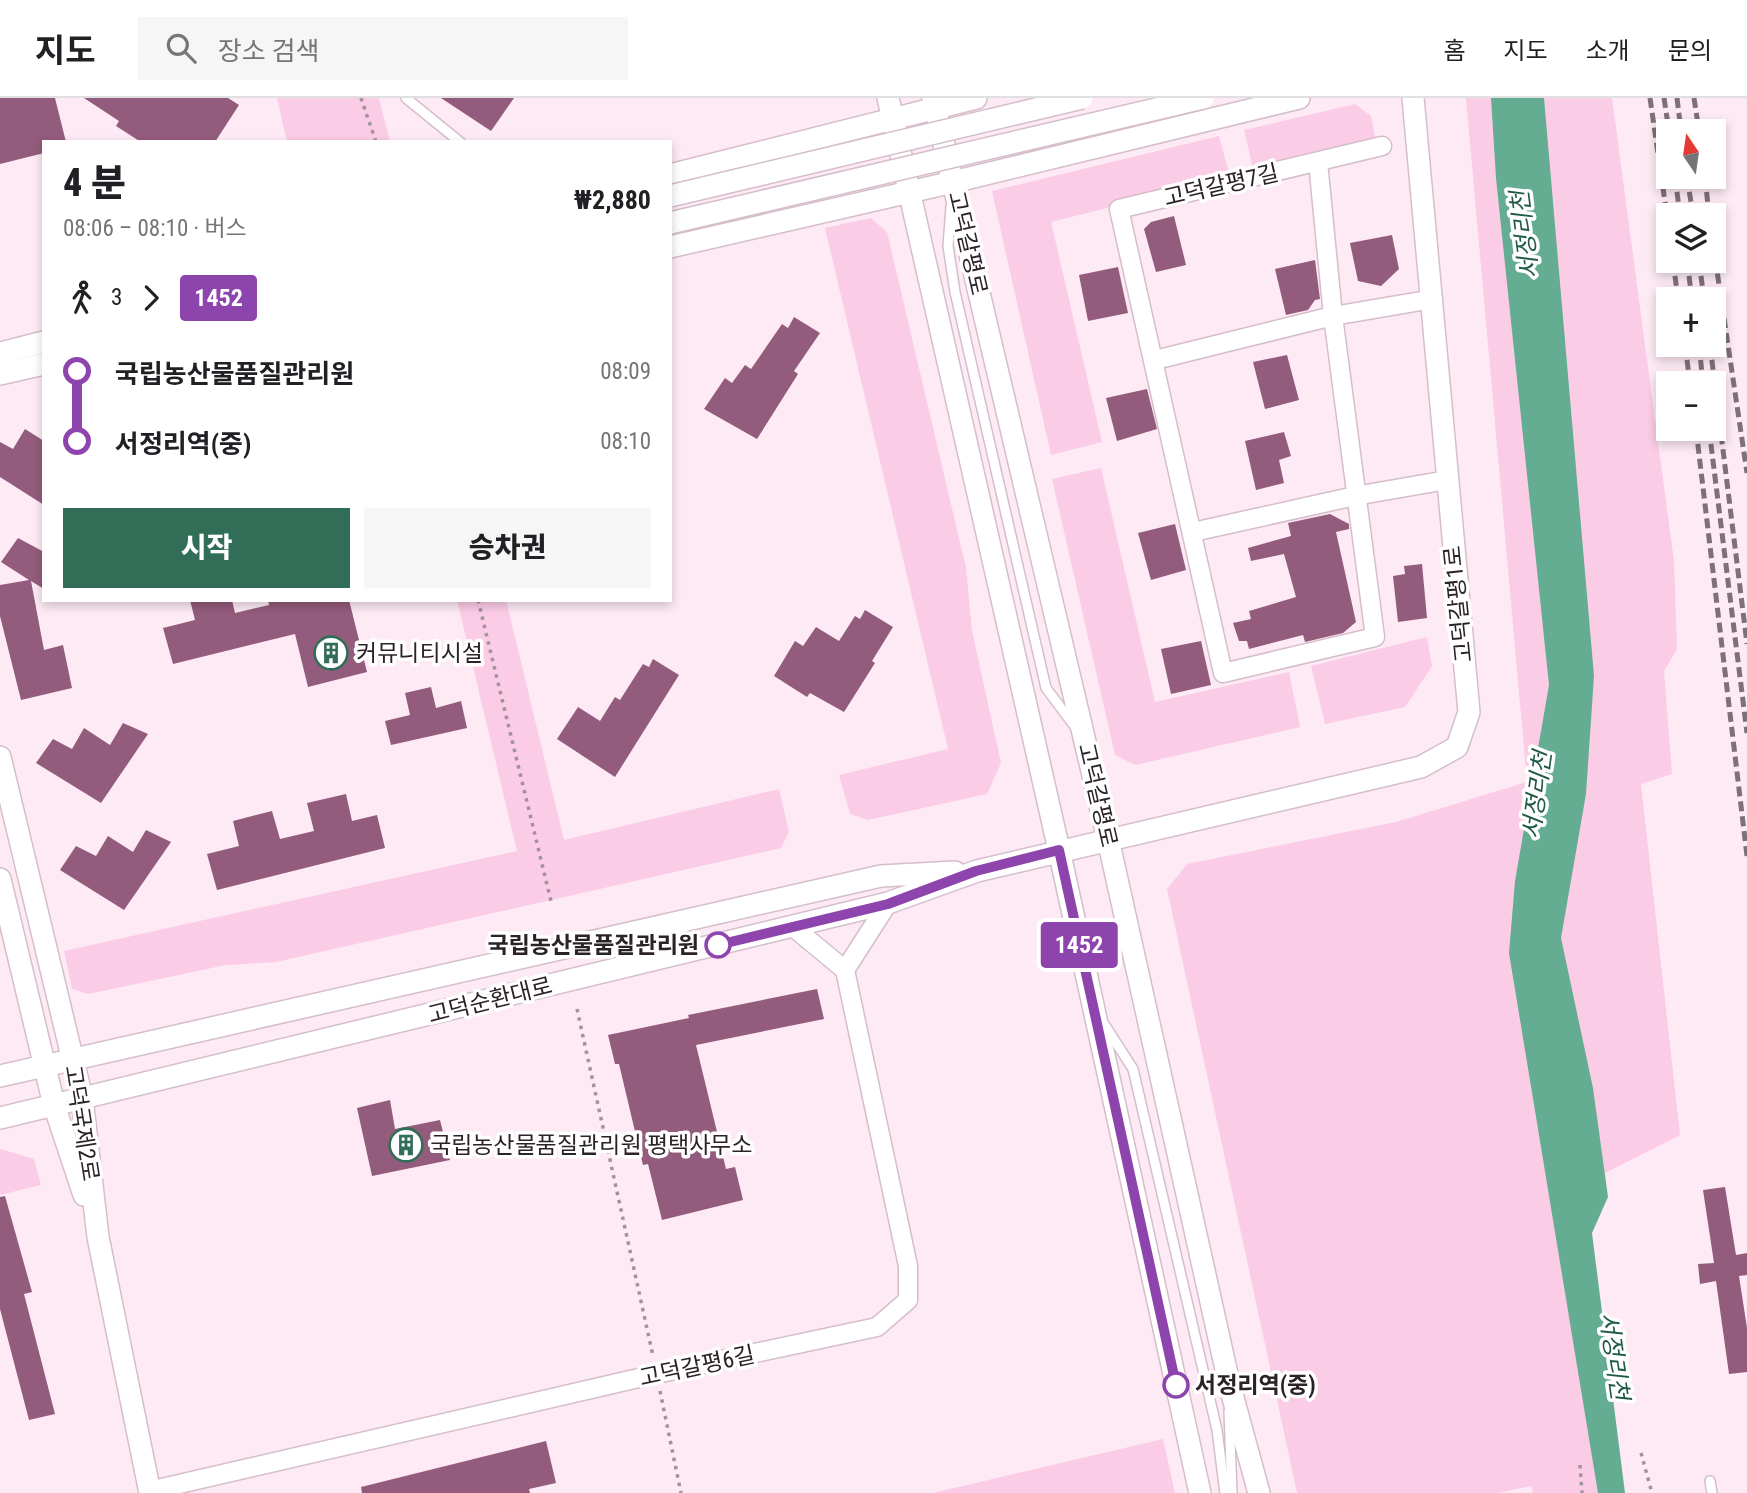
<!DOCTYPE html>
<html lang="ko">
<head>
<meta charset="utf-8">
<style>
  body { margin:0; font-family:"Roboto Condensed","Noto Sans KR",sans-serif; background:#f6f6f6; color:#202124; height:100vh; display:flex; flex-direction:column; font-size:26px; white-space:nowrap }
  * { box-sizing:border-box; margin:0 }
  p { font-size:23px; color:#757577 }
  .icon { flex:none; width:38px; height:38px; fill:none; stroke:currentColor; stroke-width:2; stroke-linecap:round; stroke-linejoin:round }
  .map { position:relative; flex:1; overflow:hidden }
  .details { position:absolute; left:42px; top:42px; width:630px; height:462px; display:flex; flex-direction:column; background:#fff; border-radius:0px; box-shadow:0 4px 10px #0003 }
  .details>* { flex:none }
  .badge { padding:0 14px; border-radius:5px; font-size:24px; line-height:46px }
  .needle { width:46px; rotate:347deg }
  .fabs { position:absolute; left:1656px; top:21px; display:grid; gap:14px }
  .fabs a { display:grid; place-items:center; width:70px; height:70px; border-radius:0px; background:#fff; box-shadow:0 4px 10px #0003; font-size:35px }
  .map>.badge { position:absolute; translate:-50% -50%; box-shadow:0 0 0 4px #fff }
  .legs { display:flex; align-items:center; gap:10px; height:77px; padding:0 21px; font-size:23px }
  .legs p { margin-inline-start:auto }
  .head { display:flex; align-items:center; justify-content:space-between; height:119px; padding:0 21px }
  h1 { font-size:38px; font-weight:800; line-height:52px }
  .action { display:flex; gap:14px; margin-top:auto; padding:14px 21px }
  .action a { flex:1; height:80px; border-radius:0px; background:#316d57; color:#fff; font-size:28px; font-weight:800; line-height:80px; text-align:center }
  .action a+a { background:#f6f6f6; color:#202124 }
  ul { padding:0 21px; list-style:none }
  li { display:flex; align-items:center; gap:24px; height:70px; font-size:26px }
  li i { display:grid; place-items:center; width:10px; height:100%; margin:0 9px; background:currentColor }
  li i::after { content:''; width:18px; height:18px; margin:-9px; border:5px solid; border-radius:50%; background:#fff }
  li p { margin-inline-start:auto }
  li:first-child i { background:linear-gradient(#0000 50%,currentColor 0) }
  li:last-child i { background:linear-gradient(currentColor 50%,#0000 0) }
  header { display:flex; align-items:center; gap:42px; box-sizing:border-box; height:98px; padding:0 35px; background:#fff; border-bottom:2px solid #e0e0e0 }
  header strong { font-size:33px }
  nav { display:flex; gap:38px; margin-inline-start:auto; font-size:24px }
  .search { width:490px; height:63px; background:#f6f6f6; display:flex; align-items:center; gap:18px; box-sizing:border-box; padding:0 24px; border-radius:0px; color:#757577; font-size:26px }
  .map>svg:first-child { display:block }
  .green { fill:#fbcce6 }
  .water { fill:#64ad92 }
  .building { fill:#935b7c }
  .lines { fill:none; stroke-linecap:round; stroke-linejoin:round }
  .service-casing { stroke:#d5becb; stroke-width:12 }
  .minor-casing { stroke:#d5becb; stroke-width:21 }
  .tertiary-casing { stroke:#d5becb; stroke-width:24 }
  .path { stroke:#a1939a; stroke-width:3.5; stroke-dasharray:3.5 5; stroke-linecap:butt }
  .service { stroke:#fff; stroke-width:9 }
  .minor { stroke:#fff; stroke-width:18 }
  .tertiary { stroke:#fff; stroke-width:21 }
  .rail { stroke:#7d7077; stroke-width:5; stroke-dasharray:10 5; stroke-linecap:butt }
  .tertiary-bridge-casing { stroke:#d5becb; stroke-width:24; stroke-linecap:butt }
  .tertiary-bridge { stroke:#fff; stroke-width:21 }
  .line-1-casing { stroke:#fff; stroke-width:16 }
  .line-1 { stroke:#8e44ad; stroke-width:10 }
  .stop-1-dot { fill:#fff; stroke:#8e44ad; stroke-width:3.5 }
  .labels { text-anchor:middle; stroke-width:7; stroke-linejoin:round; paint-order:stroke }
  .street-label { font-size:23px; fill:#2b2227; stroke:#fefefe }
  .poi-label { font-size:23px; fill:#2b2227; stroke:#fefefe; text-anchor:start }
  .stop-label { font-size:23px; font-weight:bold; fill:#2b2227; stroke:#fefefe; text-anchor:end }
  .water-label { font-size:24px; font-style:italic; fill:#205a46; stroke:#fefefe }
</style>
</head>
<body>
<header>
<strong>지도</strong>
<div class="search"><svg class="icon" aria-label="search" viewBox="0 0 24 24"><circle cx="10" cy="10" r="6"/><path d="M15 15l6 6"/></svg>장소 검색</div>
<nav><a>홈</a><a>지도</a><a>소개</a><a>문의</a></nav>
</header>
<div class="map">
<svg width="1747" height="1395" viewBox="0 0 1747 1395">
  <rect width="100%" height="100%" fill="#fdeaf4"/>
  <g class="green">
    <path d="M 277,0 L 379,0 L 390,44 L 287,44 Z"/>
    <path d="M 1466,0 L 1612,0 L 1674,463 L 1677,551 L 1664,573 L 1672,676 L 1641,686 L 1680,1037 L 1566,1095 L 1621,1395 L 1533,1395 L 1532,1388 L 1497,1395 L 1297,1395 L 1167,791 L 1187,766 L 1396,724 L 1527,684 Z"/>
    <path d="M 1355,6 L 1371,18 L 1376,43 L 1254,74 L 1244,32 Z"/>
    <path d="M 1219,38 L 1230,79 L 1051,124 L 1102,344 L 1051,357 L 992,93 Z"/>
    <path d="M 871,120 L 887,134 L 966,470 L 972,533 L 1001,665 L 987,696 L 868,722 L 850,716 L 839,677 L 948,651 L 825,130 Z"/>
    <path d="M 1101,370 L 1155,604 L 1289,574 L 1300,629 L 1135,667 L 1115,657 L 1052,381 Z"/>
    <path d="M 457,502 L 506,502 L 564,742 L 779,691 L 789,734 L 781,750 L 276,864 L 226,867 L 88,896 L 72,891 L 64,853 L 517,753 Z"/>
    <path d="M 1427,539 L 1432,568 L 1405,609 L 1325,626 L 1311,568 Z"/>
    <path d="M 0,1051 L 34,1061 L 41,1087 L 0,1097 Z"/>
    <path d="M 1163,1341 L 1175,1395 L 933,1395 Z"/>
  </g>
  <path class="water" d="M 1491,0 L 1544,0 L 1594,578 L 1586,696 L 1561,840 L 1593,990 L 1608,1099 L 1592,1135 L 1625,1395 L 1598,1395 L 1509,855 L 1515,783 L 1549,587 L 1496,80 Z"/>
  <g class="building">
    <path d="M 0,0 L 55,0 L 66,44 L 44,44 L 44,55 L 0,66 Z"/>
    <path d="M 84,0 L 228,0 L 239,7 L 215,44 L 141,44 L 116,28 L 119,23 Z"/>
    <path d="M 441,0 L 514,0 L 491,33 Z"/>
    <path d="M 1174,118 L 1186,167 L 1156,174 L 1144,131 L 1151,124 Z"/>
    <path d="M 1392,137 L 1399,171 L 1381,188 L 1358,183 L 1350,145 Z"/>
    <path d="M 1315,162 L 1320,201 L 1315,202 L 1308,212 L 1286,217 L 1275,171 Z"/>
    <path d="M 1118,169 L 1128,215 L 1088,223 L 1079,177 Z"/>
    <path d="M 794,219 L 820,235 L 794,273 L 798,276 L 757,341 L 704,311 L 725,280 L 732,285 L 745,267 L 751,271 L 782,226 L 788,230 Z"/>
    <path d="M 1287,257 L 1299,302 L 1265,311 L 1253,264 Z"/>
    <path d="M 1147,291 L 1157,331 L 1117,343 L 1106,300 Z"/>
    <path d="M 25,331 L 44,343 L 44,407 L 0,379 L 0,344 L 13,351 Z"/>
    <path d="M 1284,334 L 1291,358 L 1279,362 L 1284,385 L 1256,392 L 1245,343 Z"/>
    <path d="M 1330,416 L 1349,426 L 1349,431 L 1336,434 L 1356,524 L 1343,535 L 1305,544 L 1303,537 L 1249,551 L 1247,543 L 1239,543 L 1233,525 L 1251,521 L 1249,513 L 1296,499 L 1284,456 L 1251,463 L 1248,450 L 1291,438 L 1288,425 Z"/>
    <path d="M 1175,426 L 1186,472 L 1151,482 L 1138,435 Z"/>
    <path d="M 18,440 L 44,454 L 44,491 L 31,483 L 44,552 L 63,547 L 72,590 L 21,602 L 0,518 L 0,487 L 29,482 L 1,464 Z"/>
    <path d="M 1422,466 L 1427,520 L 1398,524 L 1393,478 L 1405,476 L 1404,468 Z"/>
    <path d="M 190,502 L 232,502 L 235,515 L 269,507 L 268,502 L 349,502 L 367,574 L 308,589 L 295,536 L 173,566 L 163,530 L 195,522 Z"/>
    <path d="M 865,512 L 893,529 L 872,563 L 875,565 L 844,614 L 810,595 L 807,599 L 774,578 L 795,543 L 803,548 L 816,529 L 839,543 L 855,518 L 860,521 Z"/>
    <path d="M 1201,543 L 1211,587 L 1171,596 L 1161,551 Z"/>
    <path d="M 653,561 L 679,577 L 615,679 L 557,641 L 578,609 L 600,623 L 615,599 L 620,602 L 643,566 L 649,569 Z"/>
    <path d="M 431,589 L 436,610 L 461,603 L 467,630 L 391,647 L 385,623 L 410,617 L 405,595 Z"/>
    <path d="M 123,625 L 148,636 L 101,705 L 36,665 L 53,641 L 72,651 L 84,630 L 110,647 Z"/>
    <path d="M 346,696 L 352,723 L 377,717 L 385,750 L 217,792 L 207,756 L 239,748 L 233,723 L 272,713 L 280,741 L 314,733 L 307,705 Z"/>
    <path d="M 146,732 L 171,744 L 124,812 L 60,772 L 76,748 L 96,758 L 108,738 L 133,754 Z"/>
    <path d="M 817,891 L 824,921 L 696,947 L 726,1071 L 735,1069 L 743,1102 L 662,1122 L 648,1066 L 643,1067 L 619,966 L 615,966 L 608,937 L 689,920 L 688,917 Z"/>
    <path d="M 390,1002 L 395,1031 L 440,1022 L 450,1062 L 372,1078 L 357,1010 Z"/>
    <path d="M 1725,1089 L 1736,1157 L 1747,1155 L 1747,1177 L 1739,1178 L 1747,1230 L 1747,1274 L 1729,1276 L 1716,1183 L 1700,1186 L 1698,1166 L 1714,1165 L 1703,1092 Z"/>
    <path d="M 5,1098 L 32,1194 L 24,1196 L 55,1316 L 29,1322 L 0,1211 L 0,1099 Z"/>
    <path d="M 546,1343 L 556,1385 L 529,1391 L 530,1395 L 362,1395 L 361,1389 Z"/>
  </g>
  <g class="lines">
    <defs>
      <g id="service">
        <path d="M 406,0 L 460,44"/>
        <path d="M 951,109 L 948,148 L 955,194 L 1046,590 L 1076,630"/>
        <path d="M 1104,926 L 1133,971 L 1217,1332 L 1225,1395"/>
        <path d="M 1229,1313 L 1232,1395"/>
        <path d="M 1710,1383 L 1712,1395"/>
      </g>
      <g id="minor">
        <path d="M 1318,64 L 1333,218 L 1375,539 L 1223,575 L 1119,111 L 1382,48"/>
        <path d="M 1155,262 L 1333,218 L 1433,201"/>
        <path d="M 1193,434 L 1355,398 L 1447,382"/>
        <path d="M 793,829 L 845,872"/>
        <path d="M 845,872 L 888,805"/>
        <path d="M 149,1393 L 656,1276 L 877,1229 L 908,1202 L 908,1168 L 845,872"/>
      </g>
      <g id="tertiary">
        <path d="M 888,0 L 1059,752 L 1200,1395"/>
        <path d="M 933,0 L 1108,741 L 1229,1285 L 1259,1395"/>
        <path d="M 670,77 L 976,0"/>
        <path d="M 670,149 L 953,84 L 1299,0"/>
        <path d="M 0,255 L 44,244"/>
        <path d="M 0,276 L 44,266"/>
        <path d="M 0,659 L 82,1000 L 98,1139 L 150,1395"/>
        <path d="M 0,781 L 54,1007 L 84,1097"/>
        <path d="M 0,978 L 881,778 L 955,774"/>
        <path d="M 0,1020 L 888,805 L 977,773 L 1421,669 L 1457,649 L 1469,614 L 1413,0"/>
      </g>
    </defs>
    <use href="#service" class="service-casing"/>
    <use href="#minor" class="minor-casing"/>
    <use href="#tertiary" class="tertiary-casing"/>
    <g class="path">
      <path d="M 361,0 L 376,44"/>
      <path d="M 478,502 L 551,803"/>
      <path d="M 577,911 L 653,1258"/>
      <path d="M 660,1293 L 681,1395"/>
      <path d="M 1641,1355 L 1652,1395"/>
      <path d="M 1580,1367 L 1582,1395"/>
    </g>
    <use href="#service" class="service"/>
    <use href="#minor" class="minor"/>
    <use href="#tertiary" class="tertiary"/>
    <g class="rail">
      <path d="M 1650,0 L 1668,125"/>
      <path d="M 1664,0 L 1669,33"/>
      <path d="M 1677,0 L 1681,33"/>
      <path d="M 1694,0 L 1699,33"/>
      <path d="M 1675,79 L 1680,117"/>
      <path d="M 1687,79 L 1693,117"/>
      <path d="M 1705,79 L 1709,117"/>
      <path d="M 1713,146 L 1747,375"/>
      <path d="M 1673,163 L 1678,201"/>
      <path d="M 1687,163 L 1692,201"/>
      <path d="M 1699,163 L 1704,201"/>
      <path d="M 1685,247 L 1690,285"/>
      <path d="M 1699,247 L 1703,285"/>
      <path d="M 1710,247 L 1747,546"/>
      <path d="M 1696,331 L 1747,758"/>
      <path d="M 1709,331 L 1747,635"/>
    </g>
    <defs>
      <g id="tertiary-bridge">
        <path d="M 670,98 L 1082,0"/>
        <path d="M 670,125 L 1203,0"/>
      </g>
    </defs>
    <use href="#tertiary-bridge" class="tertiary-bridge-casing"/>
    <use href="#tertiary-bridge" class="tertiary-bridge"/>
  </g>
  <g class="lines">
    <defs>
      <path id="line-1" d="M 718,847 L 888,806 L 976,773 L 1059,752 L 1176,1287"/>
    </defs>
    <use href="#line-1" class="line-1-casing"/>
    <use href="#line-1" class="line-1"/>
  </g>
  <defs>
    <symbol id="building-ring" viewBox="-11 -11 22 22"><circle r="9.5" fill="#fefefe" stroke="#316d57" stroke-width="1.5"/><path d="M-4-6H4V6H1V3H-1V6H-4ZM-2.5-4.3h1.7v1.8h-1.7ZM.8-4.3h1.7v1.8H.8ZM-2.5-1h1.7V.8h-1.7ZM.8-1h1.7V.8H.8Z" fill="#316d57"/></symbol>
  </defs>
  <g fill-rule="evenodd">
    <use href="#building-ring" x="312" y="536" width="38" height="38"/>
    <use href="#building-ring" x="387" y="1028" width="38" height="38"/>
  </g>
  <g class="stop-1-dot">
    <circle cx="718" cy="847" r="12"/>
    <circle cx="1176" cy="1287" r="12"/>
  </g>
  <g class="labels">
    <g class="street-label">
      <text transform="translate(1221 87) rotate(-13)" y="8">고덕갈평7길</text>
      <text transform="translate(968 145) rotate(77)" y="8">고덕갈평로</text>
      <text transform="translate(1458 506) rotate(-96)" y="8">고덕갈평1로</text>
      <text transform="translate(1098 697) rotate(77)" y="8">고덕갈평로</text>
      <text transform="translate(490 902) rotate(-14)" y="8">고덕순환대로</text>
      <text transform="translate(82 1025) rotate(81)" y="8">고덕국제2로</text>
      <text transform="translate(697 1268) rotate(-12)" y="8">고덕갈평6길</text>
    </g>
    <g class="poi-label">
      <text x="356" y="563">커뮤니티시설</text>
      <text x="430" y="1055">국립농산물품질관리원 평택사무소</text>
    </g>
    <g class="stop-label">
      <text x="699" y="855">국립농산물품질관리원</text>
      <text x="1195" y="1295" text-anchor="start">서정리역(중)</text>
    </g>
    <g class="water-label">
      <text transform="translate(1525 137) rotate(-97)" y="8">서정리천</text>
      <text transform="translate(1537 697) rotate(-82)" y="8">서정리천</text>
      <text transform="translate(1614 1258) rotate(82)" y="8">서정리천</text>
    </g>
  </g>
</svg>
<div class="fabs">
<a><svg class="needle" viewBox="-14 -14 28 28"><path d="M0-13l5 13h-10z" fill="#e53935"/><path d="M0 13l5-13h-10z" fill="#757577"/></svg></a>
<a><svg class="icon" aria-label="layers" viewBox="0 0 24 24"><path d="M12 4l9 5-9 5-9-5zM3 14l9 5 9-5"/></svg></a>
<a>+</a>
<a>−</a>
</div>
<b class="badge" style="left:1079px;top:847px;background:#8e44ad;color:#fff">1452</b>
<section class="details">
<div class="head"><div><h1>4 분</h1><p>08:06 – 08:10 · 버스</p></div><b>₩2,880</b></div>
<div class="legs"><svg class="icon" aria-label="walk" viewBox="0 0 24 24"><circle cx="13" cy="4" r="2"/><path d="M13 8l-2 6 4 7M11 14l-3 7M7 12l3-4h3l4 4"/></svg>3<svg class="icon" aria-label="forward" viewBox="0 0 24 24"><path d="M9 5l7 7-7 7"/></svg><b class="badge" style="background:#8e44ad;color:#fff">1452</b></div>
<ul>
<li><i style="color:#8e44ad"></i><b>국립농산물품질관리원</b><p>08:09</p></li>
<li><i style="color:#8e44ad"></i><b>서정리역(중)</b><p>08:10</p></li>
</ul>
<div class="action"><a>시작</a><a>승차권</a></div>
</section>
</div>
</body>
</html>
